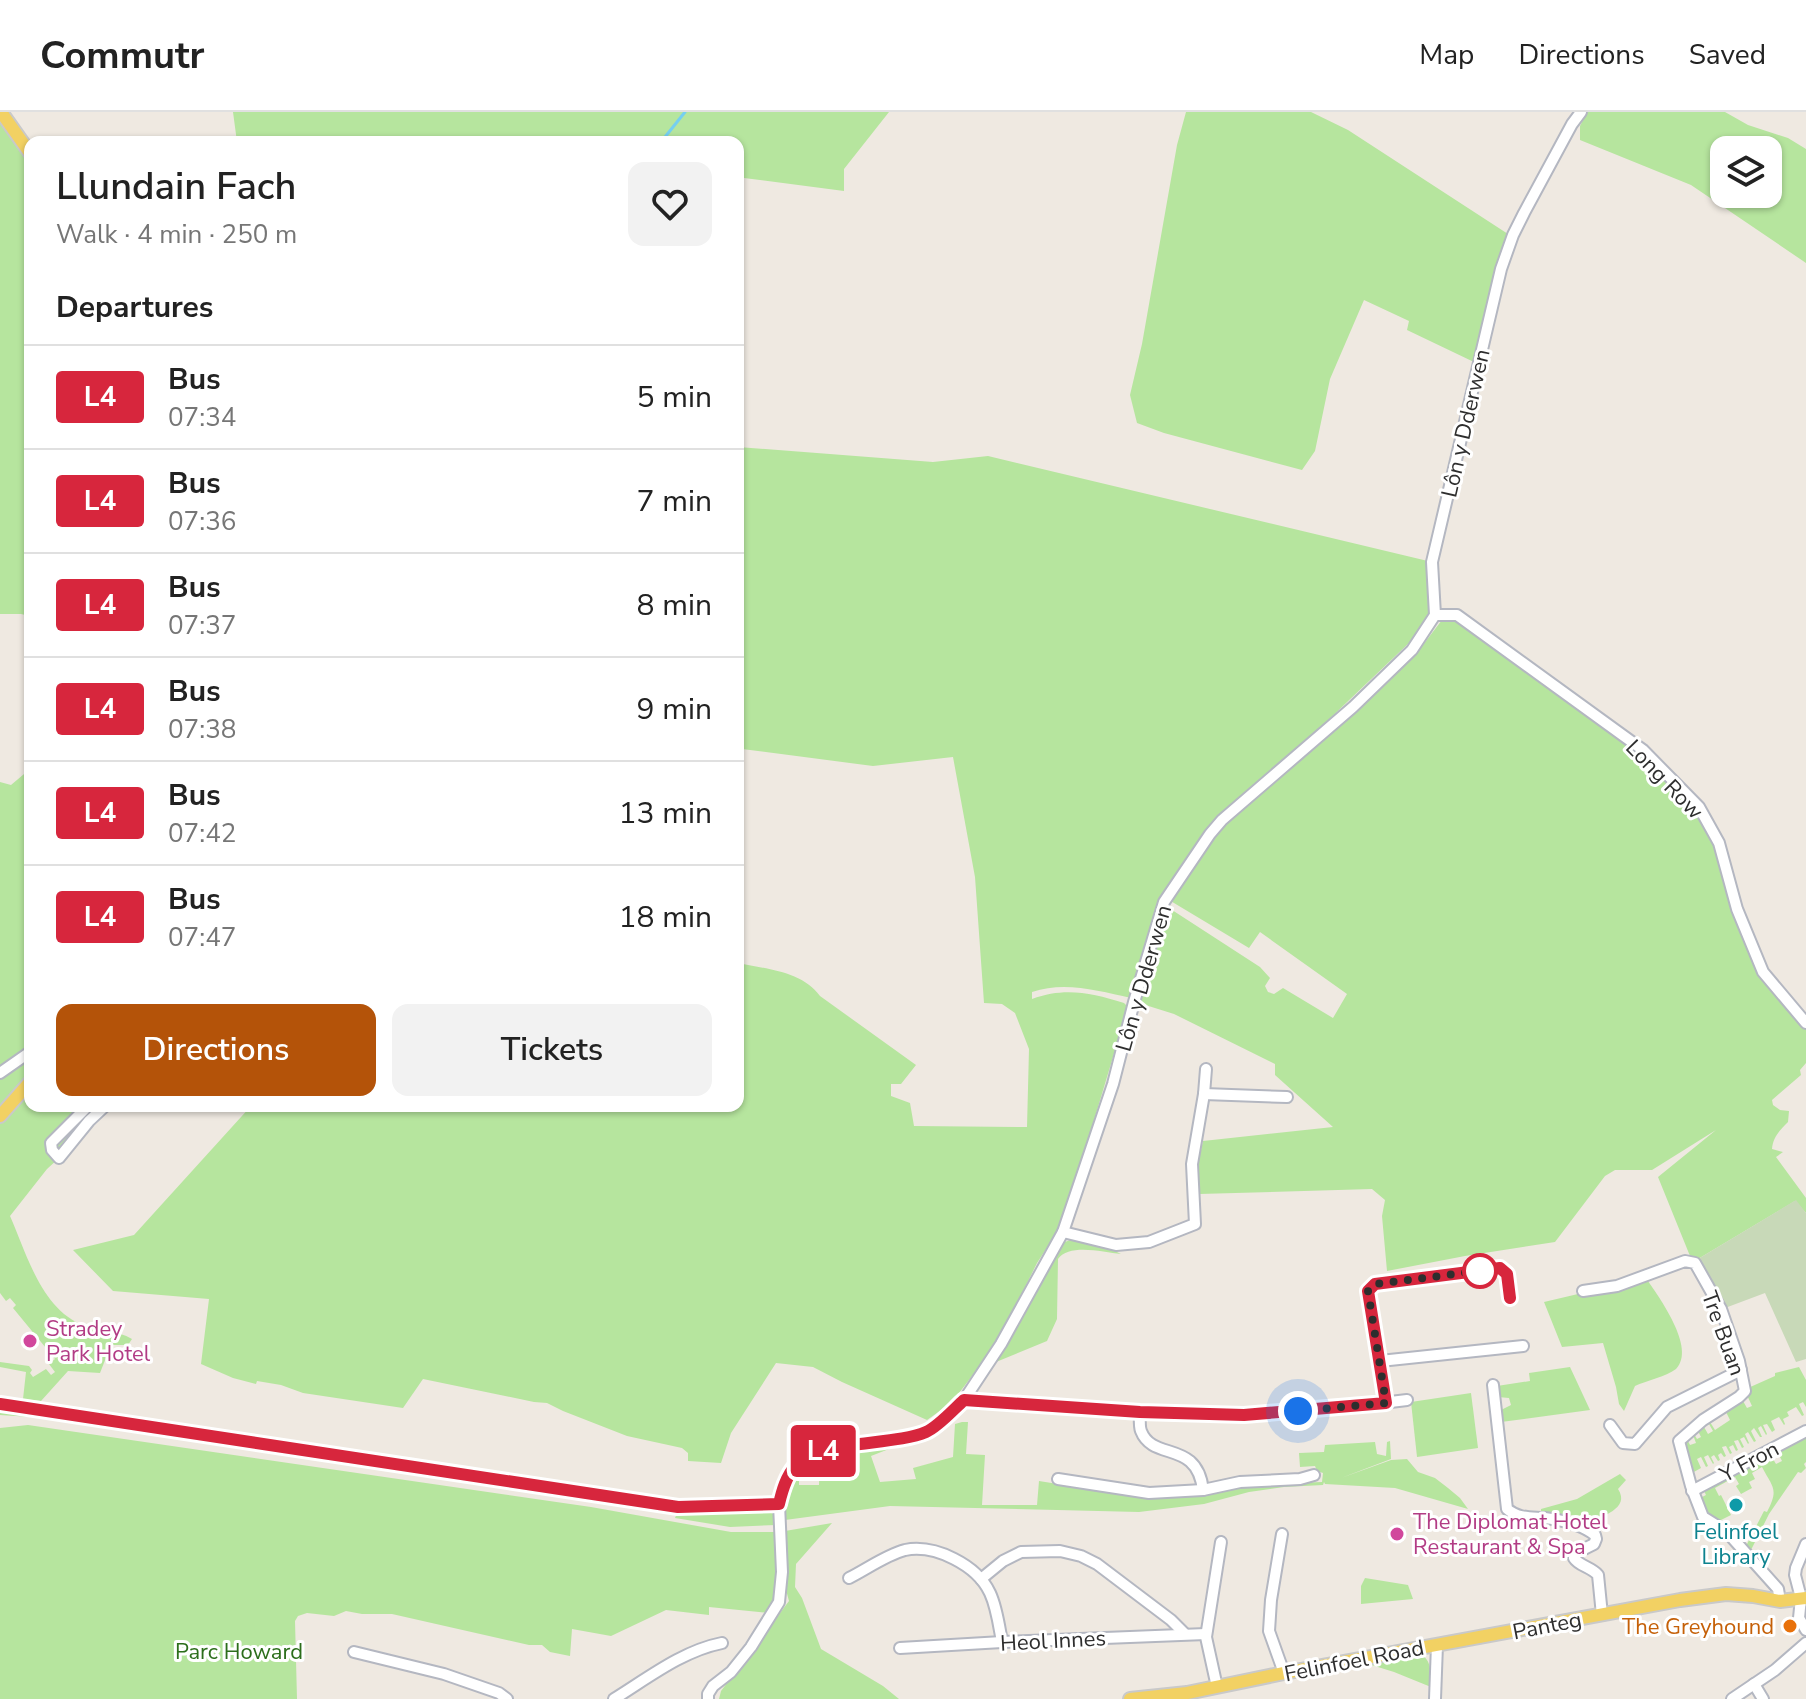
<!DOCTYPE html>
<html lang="en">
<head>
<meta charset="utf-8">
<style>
  body { margin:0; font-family:"Nunito Sans",sans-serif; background:#f2f2f2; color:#222; height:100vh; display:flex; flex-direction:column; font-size:30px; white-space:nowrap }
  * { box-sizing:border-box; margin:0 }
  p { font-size:26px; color:#767676 }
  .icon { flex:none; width:44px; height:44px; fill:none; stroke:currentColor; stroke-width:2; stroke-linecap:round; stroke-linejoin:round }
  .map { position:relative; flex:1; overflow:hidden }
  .side { position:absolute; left:24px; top:24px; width:720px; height:976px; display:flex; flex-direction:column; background:#fff; border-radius:16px; box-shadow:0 2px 6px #0004 }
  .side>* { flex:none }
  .badge { padding:0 16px; border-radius:6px; font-size:28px; line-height:52px }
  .buttons { position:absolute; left:1710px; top:24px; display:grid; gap:16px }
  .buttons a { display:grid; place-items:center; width:72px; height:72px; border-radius:16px; background:#fff; box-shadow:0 2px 6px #0004; font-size:40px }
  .you { position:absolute; width:40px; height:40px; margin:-20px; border:6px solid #fff; border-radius:50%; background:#1a73e8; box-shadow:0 0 0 12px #1a73e833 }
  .map>.badge { position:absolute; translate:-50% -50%; box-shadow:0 0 0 4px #fff }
  h2 { padding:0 32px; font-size:30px; line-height:72px }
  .round { display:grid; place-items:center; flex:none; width:84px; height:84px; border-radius:16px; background:#f2f2f2 }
  .headline { display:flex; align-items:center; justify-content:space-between; height:136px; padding:0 32px }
  h1 { font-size:38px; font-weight:600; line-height:60px }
  .action { display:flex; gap:16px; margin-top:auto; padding:16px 32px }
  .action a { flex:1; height:92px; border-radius:16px; background:#b45309; color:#fff; font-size:32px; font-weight:600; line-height:92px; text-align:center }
  .action a+a { background:#f2f2f2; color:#222 }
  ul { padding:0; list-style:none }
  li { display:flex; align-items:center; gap:24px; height:104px; padding:0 32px; border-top:2px solid #e0e0e0 }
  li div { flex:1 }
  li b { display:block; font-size:30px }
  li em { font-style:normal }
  li .badge { min-width:88px; font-weight:700; text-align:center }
  header { display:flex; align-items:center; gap:48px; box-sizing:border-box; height:112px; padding:0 40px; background:#fff; border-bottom:2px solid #e0e0e0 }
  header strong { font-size:38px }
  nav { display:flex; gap:44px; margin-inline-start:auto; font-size:28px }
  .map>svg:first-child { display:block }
  .green { fill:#b6e59e; fill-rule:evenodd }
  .cemetery { fill:#c8d9b8 }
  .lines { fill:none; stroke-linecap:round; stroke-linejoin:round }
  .stream { stroke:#75cff0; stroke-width:3 }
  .minor-casing { stroke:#b4b7c1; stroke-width:14 }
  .major-casing { stroke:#c9c9c9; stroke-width:16 }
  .minor { stroke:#fff; stroke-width:10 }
  .major { stroke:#f2d163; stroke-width:12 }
  .line-casing { stroke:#fff; stroke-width:18 }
  .line { stroke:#d7263d; stroke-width:12 }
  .walk { stroke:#2e2e2e; stroke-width:8; stroke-dasharray:0 14.4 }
  .stop-dot { fill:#fff; stroke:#d7263d; stroke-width:4 }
  .hotel-dot { fill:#d1479c; stroke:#fff; stroke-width:3 }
  .culture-dot { fill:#0f9aa8; stroke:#fff; stroke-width:3 }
  .food-dot { fill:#e8710a; stroke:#fff; stroke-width:3 }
  .labels { text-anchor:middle; stroke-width:6; stroke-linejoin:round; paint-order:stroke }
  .street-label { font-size:22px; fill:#2e2e2e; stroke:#fff }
  .hotel-label { font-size:22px; fill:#b23c85; stroke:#fff; text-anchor:start }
  .culture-label { font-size:22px; fill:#0d838f; stroke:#fff }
  .food-label { font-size:22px; fill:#c56008; stroke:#fff; text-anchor:end }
  .park-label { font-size:22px; fill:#2c6e1b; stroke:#fff }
</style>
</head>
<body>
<header>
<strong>Commutr</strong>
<nav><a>Map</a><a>Directions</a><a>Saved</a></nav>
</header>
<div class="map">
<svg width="1806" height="1587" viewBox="0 0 1806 1587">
  <rect width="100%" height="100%" fill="#efe9e1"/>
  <g class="green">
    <path d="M 233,0 L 889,0 L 844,57 L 844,79 L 744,66 L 738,68 L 738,30 L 237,30 Z"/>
    <path d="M 1186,0 L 1311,0 L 1348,18 L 1508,122 L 1476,251 L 1407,218 L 1409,209 L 1364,188 L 1330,267 L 1315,339 L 1302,358 L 1164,321 L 1137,311 L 1130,283 L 1142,232 L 1177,33 Z"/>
    <path d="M 1587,0 L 1725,0 L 1748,13 L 1788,26 L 1806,37 L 1806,151 L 1691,73 L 1580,28 L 1580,14 ZM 1724,38 L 1768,38 L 1768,82 L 1724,82 Z"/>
    <path d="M 0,5 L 30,47 L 30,504 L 21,502 L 0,502 Z"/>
    <path d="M 738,335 L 933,350 L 988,344 L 1432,450 L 1430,503 L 1410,530 L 1279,655 L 1216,706 L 1182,753 L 1164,781 L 1131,886 C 1098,879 1065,869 1032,880 L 1032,887 C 1065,875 1091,881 1124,891 L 1128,895 L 1080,1055 L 1059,1117 L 1037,1151 L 998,1230 L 959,1281 L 944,1296 L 927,1308 L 842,1270 L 813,1255 L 776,1251 L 731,1321 L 721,1351 L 688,1349 L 688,1341 L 682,1336 L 627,1324 L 563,1299 L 547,1291 L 534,1290 L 423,1267 L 403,1296 L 303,1281 L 281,1273 L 257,1269 L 256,1272 L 233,1266 L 201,1252 L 209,1187 L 113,1179 L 73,1138 L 134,1123 L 251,994 L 738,994 L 738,851 C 766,857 802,859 820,884 L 916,953 L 901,972 L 891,972 L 891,984 L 910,991 L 914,1014 L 1027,1015 L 1029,937 L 1015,901 L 1002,892 L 984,891 L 975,765 L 953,645 L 873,654 L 742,637 L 738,679 Z"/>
    <path d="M 1456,507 L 1643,638 L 1699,695 L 1719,731 L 1763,860 L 1806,911 L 1806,951 L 1800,958 L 1801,963 L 1772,988 L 1773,993 L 1780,998 L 1789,999 L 1788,1010 C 1780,1018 1773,1025 1772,1037 L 1783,1040 L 1776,1045 L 1806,1086 L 1806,1101 L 1795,1089 L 1698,1147 L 1690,1144 L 1658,1065 L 1716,1018 L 1652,1058 L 1615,1058 L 1605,1064 L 1555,1130 L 1465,1144 L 1387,1159 L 1382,1104 L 1385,1088 L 1372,1077 L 1199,1082 L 1197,1056 L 1203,1029 L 1333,1015 L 1275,963 L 1275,952 L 1174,902 L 1139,891 L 1169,796 L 1260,855 L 1270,866 L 1265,874 L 1268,880 L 1274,882 L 1283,876 L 1333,906 L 1347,882 L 1260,820 L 1249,836 L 1169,788 L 1210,728 L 1226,710 L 1416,542 L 1442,508 Z"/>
    <path d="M 30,657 L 30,994 L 105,994 L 59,1046 L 47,1057 L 10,1104 C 27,1142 41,1198 85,1214 C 101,1219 117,1218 132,1227 L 128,1233 L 111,1233 L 100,1261 L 68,1259 L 41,1289 L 23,1287 L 26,1260 L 0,1255 L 0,1250 L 29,1254 L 32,1258 L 30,1261 L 33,1265 L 46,1257 L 51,1263 L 55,1260 L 49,1252 L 55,1247 L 13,1196 L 16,1193 L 10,1186 L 6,1189 L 0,1181 L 0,670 L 11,673 Z"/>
    <path d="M 1070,1128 C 1088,1132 1105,1133 1121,1142 C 1103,1140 1069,1131 1058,1147 L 1057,1207 L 1047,1229 L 996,1250 L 1060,1132 Z"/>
    <path d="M 1646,1166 C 1658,1184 1697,1236 1676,1257 C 1667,1264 1646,1269 1635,1274 L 1624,1299 L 1619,1292 L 1616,1275 L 1603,1231 L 1562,1235 L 1544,1190 Z"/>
    <path d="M 1570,1255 L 1590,1298 L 1501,1310 L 1501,1298 L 1511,1293 L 1509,1286 L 1498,1285 L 1497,1274 L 1530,1269 L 1529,1261 Z"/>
    <path d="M 1799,1255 L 1806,1268 L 1806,1295 L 1803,1290 L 1799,1292 L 1804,1303 L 1802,1304 L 1796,1295 L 1787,1300 L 1789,1304 L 1783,1307 L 1785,1312 L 1784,1313 L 1779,1305 L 1771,1309 L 1775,1318 L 1772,1320 L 1767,1312 L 1763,1313 L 1767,1322 L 1766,1323 L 1761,1314 L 1758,1316 L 1762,1325 L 1760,1325 L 1754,1316 L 1751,1319 L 1756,1329 L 1754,1330 L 1748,1320 L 1745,1322 L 1749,1331 L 1748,1332 L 1744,1325 L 1740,1327 L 1744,1335 L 1742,1336 L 1738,1328 L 1734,1329 L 1738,1338 L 1736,1339 L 1733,1333 L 1729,1335 L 1732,1341 L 1730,1342 L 1726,1334 L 1722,1335 L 1726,1344 L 1724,1345 L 1721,1341 L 1718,1343 L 1720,1348 L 1718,1349 L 1714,1343 L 1711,1345 L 1714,1351 L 1713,1352 L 1708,1343 L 1704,1345 L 1708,1354 L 1706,1355 L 1701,1345 L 1697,1347 L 1701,1356 L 1692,1361 L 1682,1330 L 1687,1327 L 1690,1333 L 1696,1331 L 1693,1323 L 1694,1322 L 1697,1327 L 1701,1325 L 1698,1319 L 1704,1315 L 1708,1322 L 1713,1319 L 1709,1312 L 1710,1310 L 1715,1318 L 1730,1308 L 1726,1300 L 1743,1289 L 1747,1296 L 1752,1294 L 1746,1281 L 1748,1276 L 1775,1264 L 1775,1261 Z"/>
    <path d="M 1471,1281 L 1478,1336 L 1417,1345 L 1411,1290 Z"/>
    <path d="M 0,1297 L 48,1303 L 520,1376 L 519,1379 L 31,1305 L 0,1303 Z"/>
    <path d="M 962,1310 L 968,1310 L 966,1342 L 985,1343 L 982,1393 L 1037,1393 L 1039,1369 L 1139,1385 L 1205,1383 L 1244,1373 L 1322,1370 L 1323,1361 L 1317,1359 L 1315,1354 L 1300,1355 L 1299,1341 L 1324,1340 L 1325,1333 L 1375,1330 L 1377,1342 L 1386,1344 L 1387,1330 L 1390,1329 L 1391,1347 L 1341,1366 L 1391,1348 L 1407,1347 L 1418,1360 L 1435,1366 L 1448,1376 L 1460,1386 L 1468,1397 L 1395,1376 L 1325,1372 L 1324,1370 L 1323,1373 L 1284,1375 L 1249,1380 L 1204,1392 L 1139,1400 L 890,1394 L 785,1408 L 783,1404 L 788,1370 L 799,1353 L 799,1373 L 819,1373 L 820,1341 L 886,1332 L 889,1337 L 871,1344 L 880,1370 L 916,1367 L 913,1356 L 953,1345 L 955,1312 Z"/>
    <path d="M 28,1313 L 591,1395 L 731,1420 L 776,1420 L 780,1467 L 770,1501 L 709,1495 L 709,1503 L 666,1498 L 611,1524 L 572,1517 L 570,1544 L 550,1540 L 542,1533 L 529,1533 L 392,1502 L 362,1502 L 346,1499 L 334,1504 L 307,1501 L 298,1504 L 295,1509 L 297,1587 L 0,1587 L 0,1316 Z"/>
    <path d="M 1806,1324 L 1806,1350 L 1804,1352 L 1806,1356 L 1801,1361 L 1798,1360 L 1769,1402 L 1750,1440 L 1746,1434 L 1764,1399 L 1767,1400 C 1779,1377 1773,1376 1762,1355 L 1752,1361 L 1755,1367 L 1749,1370 L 1752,1376 L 1741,1382 L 1736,1374 L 1739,1372 L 1735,1365 L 1715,1376 L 1719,1384 L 1721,1383 L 1731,1403 L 1719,1409 L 1706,1403 L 1700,1386 L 1706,1383 L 1704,1379 L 1770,1342 L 1776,1352 L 1782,1349 L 1777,1339 Z"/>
    <path d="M 1620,1362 L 1626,1368 L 1618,1377 C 1631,1397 1601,1404 1588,1411 L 1572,1403 L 1566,1405 L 1541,1401 L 1541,1397 L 1577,1387 Z"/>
    <path d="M 763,1398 L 774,1402 L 776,1413 L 730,1415 L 675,1406 L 677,1401 L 702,1402 Z"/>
    <path d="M 832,1411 L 796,1452 L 795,1475 L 802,1486 L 821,1537 L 883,1574 L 899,1587 L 719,1587 L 721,1579 L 789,1489 L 786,1478 L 785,1419 Z"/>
    <path d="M 1365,1466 L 1408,1473 L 1413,1487 L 1361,1492 L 1361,1474 Z"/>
    <path d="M 1419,1542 C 1433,1547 1430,1562 1431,1575 L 1394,1560 L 1365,1551 Z"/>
  </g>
  <path class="cemetery" d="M 1796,1088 L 1806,1101 L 1806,1247 L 1796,1250 L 1765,1181 L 1725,1196 L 1698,1147 Z"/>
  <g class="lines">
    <path class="stream" d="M 661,30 L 685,0"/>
    <defs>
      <g id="minor">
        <path d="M 1435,503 L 1457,503 L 1643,638 L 1699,695 L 1719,731 L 1737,797 L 1763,860 L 1806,911"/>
        <path d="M 0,961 L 30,940"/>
        <path d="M 1204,982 L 1287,985"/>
        <path d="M 88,994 L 51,1031 L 52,1038 L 59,1046 L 89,1009 L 105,994"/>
        <path d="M 1063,1120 L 1116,1133 L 1149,1130 L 1195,1112 L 1192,1052 L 1204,982 L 1206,957"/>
        <path d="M 1583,1179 L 1617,1174 L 1685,1149 L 1695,1151 L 1721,1197 L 1739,1249 L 1745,1279 L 1739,1285 L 1703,1308 L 1679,1329 L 1691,1374 L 1703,1405 L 1727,1420 L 1778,1477 L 1780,1489"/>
        <path d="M 1380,1249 L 1523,1234"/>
        <path d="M 1493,1273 L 1507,1397 C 1519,1407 1531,1405 1545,1406 C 1562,1408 1581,1412 1595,1423 L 1596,1427 L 1594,1432 L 1576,1441 L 1574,1446 C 1579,1454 1591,1455 1598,1463 L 1602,1503"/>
        <path d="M 964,1288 L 1140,1300 L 1244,1303 L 1340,1296 L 1407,1288"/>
        <path d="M 1386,1291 L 1368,1179 L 1375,1172 L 1500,1156 L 1507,1162 L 1510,1186"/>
        <path d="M 0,1292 L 678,1395 L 779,1392"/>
        <path d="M 1140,1300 C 1140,1305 1139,1314 1141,1319 C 1153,1350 1197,1327 1203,1378"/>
        <path d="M 1610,1313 L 1623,1331 L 1635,1332 L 1667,1295 L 1741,1258"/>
        <path d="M 1058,1367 L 1149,1381 L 1203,1378 L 1240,1370 L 1300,1367 L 1314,1363"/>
        <path d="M 1692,1379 L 1806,1319"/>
        <path d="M 1282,1422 L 1271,1488 L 1269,1519 L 1284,1561"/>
        <path d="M 1806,1432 L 1796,1456 L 1795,1463 L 1801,1486 L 1799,1506 L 1806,1518"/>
        <path d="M 849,1466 C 867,1457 886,1443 905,1438 C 935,1432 977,1453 990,1481 C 997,1496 999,1514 1002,1530"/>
        <path d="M 981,1467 L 1003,1449 L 1021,1440 L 1060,1439 L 1081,1444 L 1097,1452 L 1171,1508 L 1185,1522"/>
        <path d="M 900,1536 L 1002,1530 L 1206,1522"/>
        <path d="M 354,1540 L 444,1562 L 499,1581 L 507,1587"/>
        <path d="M 1754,1572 L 1763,1587"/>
        <path d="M 1217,1575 L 1206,1525 L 1221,1430"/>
        <path d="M 614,1587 C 648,1566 682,1539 722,1531"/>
        <path d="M 708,1587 L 708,1582 L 713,1574 L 731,1560 L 751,1535 L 779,1490 L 782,1460 L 779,1392 L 785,1369 L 797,1351 L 820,1340 L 844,1334 L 890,1329 L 928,1319 L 964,1288 L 1001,1232 L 1063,1120 L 1113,972 L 1134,890 L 1164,790 L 1210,722 L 1222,708 L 1353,595 L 1412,538 L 1435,503 L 1432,450 L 1501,157 L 1513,123 L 1524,101 L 1572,12 L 1581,0"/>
        <path d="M 1435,1587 L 1437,1533"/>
        <path d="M 1732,1587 L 1775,1558 L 1806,1531"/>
      </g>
      <g id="major">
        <path d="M 1,0 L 30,41"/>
        <path d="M 0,1004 L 30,970"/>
        <path d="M 1130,1587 L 1187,1581 L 1284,1561 L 1680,1488 L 1726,1482 L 1753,1484 L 1780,1489 L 1806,1486"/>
      </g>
    </defs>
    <use href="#minor" class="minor-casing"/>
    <use href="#major" class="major-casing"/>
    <use href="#minor" class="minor"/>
    <use href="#major" class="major"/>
  </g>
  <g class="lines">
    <defs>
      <path id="line" d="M 0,1292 L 678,1395 L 779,1392 C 782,1379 786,1364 796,1353 C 818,1328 894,1334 926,1320 C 938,1315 954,1297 964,1288 L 1140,1300 L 1244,1303 L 1386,1291 L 1368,1179 L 1375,1172 L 1500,1156 L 1507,1162 L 1510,1186"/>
    </defs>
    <use href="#line" class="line-casing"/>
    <use href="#line" class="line"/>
    <path class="walk" d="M 1298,1299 L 1386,1291 L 1368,1179 L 1375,1172 L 1480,1159"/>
  </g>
  <circle class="stop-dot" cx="1480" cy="1159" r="16"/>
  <g class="hotel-dot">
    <circle cx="30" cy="1229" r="8"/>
    <circle cx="1397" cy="1422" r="8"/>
  </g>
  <circle class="culture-dot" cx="1736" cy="1393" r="8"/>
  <circle class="food-dot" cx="1790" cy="1514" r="8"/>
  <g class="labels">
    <g class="street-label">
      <text transform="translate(1465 311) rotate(-77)" y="8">Lôn y Dderwen</text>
      <text transform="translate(1665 667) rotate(46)" y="8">Long Row</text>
      <text transform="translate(1143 866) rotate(-74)" y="8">Lôn y Dderwen</text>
      <text transform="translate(1724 1221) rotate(70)" y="8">Tre Buan</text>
      <text transform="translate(1749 1349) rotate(-28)" y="8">Y Fron</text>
      <text transform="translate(1547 1513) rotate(-11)" y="8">Panteg</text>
      <text transform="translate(1053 1528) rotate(-3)" y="8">Heol Innes</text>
      <text transform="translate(1354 1548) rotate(-11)" y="8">Felinfoel Road</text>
    </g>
    <g class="hotel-label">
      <text x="46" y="1224">Stradey<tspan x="46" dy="25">Park Hotel</tspan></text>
      <text x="1413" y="1417">The Diplomat Hotel<tspan x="1413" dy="25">Restaurant &amp; Spa</tspan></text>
    </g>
    <g class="culture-label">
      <text x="1736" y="1427">Felinfoel<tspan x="1736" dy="25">Library</tspan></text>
    </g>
    <g class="food-label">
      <text x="1774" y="1522">The Greyhound</text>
    </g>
    <g class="park-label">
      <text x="239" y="1547">Parc Howard</text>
    </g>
  </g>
</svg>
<div class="buttons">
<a><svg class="icon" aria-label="layers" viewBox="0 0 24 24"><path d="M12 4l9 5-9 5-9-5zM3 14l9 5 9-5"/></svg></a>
</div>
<div class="you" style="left:1298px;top:1299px"></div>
<b class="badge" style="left:823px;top:1339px;background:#d7263d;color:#fff">L4</b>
<section class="side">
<div class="headline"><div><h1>Llundain Fach</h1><p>Walk · 4 min · 250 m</p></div><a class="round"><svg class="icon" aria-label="heart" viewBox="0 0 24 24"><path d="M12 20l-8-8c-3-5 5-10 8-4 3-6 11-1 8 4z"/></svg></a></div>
<h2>Departures</h2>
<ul>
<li><span class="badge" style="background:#d7263d;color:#fff">L4</span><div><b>Bus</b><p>07:34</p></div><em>5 min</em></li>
<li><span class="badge" style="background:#d7263d;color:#fff">L4</span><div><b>Bus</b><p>07:36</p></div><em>7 min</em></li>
<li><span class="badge" style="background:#d7263d;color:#fff">L4</span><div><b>Bus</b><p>07:37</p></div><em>8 min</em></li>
<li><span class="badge" style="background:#d7263d;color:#fff">L4</span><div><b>Bus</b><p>07:38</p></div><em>9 min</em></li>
<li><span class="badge" style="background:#d7263d;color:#fff">L4</span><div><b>Bus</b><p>07:42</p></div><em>13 min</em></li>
<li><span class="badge" style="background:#d7263d;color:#fff">L4</span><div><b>Bus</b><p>07:47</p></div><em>18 min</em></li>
</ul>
<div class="action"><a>Directions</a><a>Tickets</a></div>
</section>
</div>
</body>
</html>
